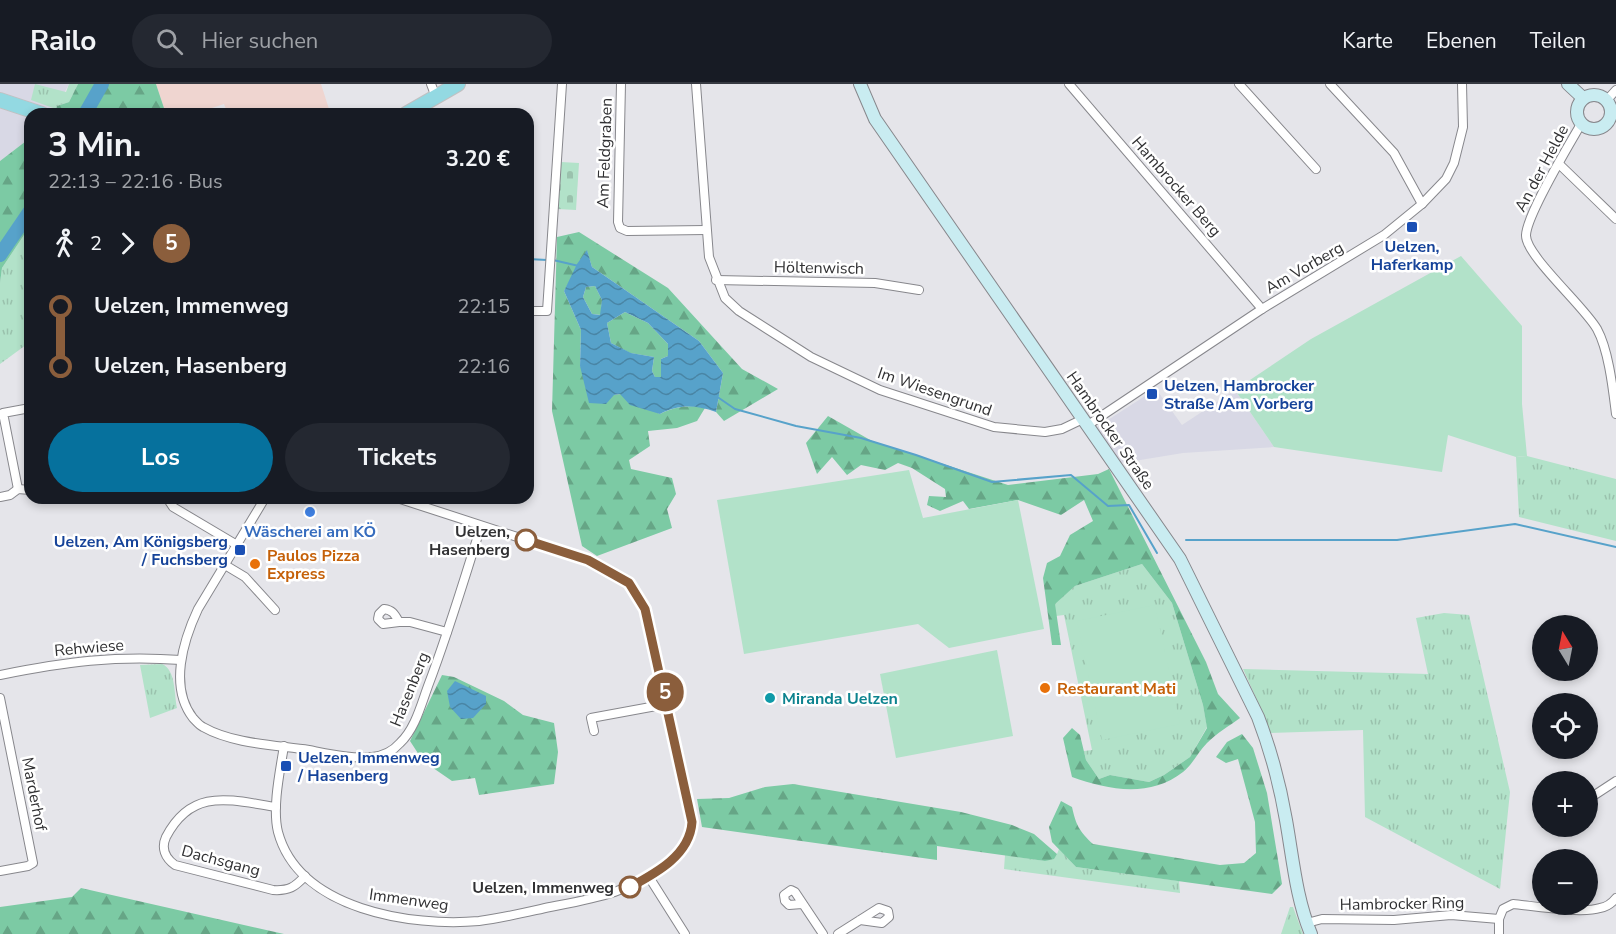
<!DOCTYPE html>
<html lang="de">
<head>
<meta charset="utf-8">
<style>
  body { margin:0; font-family:"Nunito Sans",sans-serif; background:#242831; color:#f1f3f6; height:100vh; display:flex; flex-direction:column; font-size:22px; white-space:nowrap }
  * { box-sizing:border-box; margin:0 }
  p { font-size:20px; color:#9ea1a6 }
  .icon { flex:none; width:33px; height:33px; fill:none; stroke:currentColor; stroke-width:2; stroke-linecap:round; stroke-linejoin:round }
  .map { position:relative; flex:1; overflow:hidden }
  .panel { position:absolute; left:24px; top:24px; width:510px; height:396px; display:flex; flex-direction:column; background:#171b24; border-radius:18px; box-shadow:0 3px 9px #0003 }
  .panel>* { flex:none }
  .badge { padding:0 12px; border-radius:20px; font-size:21px; line-height:39px }
  .needle { width:39px; rotate:350deg }
  .controls { position:absolute; left:1532px; top:531px; display:grid; gap:12px }
  .controls a { display:grid; place-items:center; width:66px; height:66px; border-radius:50%; background:#171b24; box-shadow:0 3px 9px #0003; font-size:30px }
  .map>.badge { position:absolute; translate:-50% -50%; box-shadow:0 0 0 3px #fff }
  .legs { display:flex; align-items:center; gap:9px; height:66px; padding:0 24px; font-size:20px }
  .legs p { margin-inline-start:auto }
  .headline { display:flex; align-items:center; justify-content:space-between; height:102px; padding:0 24px }
  h1 { font-size:33px; font-weight:700; line-height:45px }
  .cta { display:flex; gap:12px; margin-top:auto; padding:12px 24px }
  .cta a { flex:1; height:69px; border-radius:36px; background:#06719d; color:#fff; font-size:24px; font-weight:700; line-height:69px; text-align:center }
  .cta a+a { background:#242831; color:#f1f3f6 }
  ul { padding:0 24px; list-style:none }
  li { display:flex; align-items:center; gap:21px; height:60px; font-size:22px }
  li i { display:grid; place-items:center; width:9px; height:100%; margin:0 8px; background:currentColor }
  li i::after { content:''; width:15px; height:15px; margin:-8px; border:4px solid; border-radius:50%; background:#171b24 }
  li p { margin-inline-start:auto }
  li:first-child i { background:linear-gradient(#0000 50%,currentColor 0) }
  li:last-child i { background:linear-gradient(currentColor 50%,#0000 0) }
  header { display:flex; align-items:center; gap:36px; box-sizing:border-box; height:84px; padding:0 30px; background:#171b24; border-bottom:2px solid #363941 }
  header strong { font-size:28px }
  nav { display:flex; gap:33px; margin-inline-start:auto; font-size:21px }
  .search { width:420px; height:54px; background:#242831; display:flex; align-items:center; gap:15px; box-sizing:border-box; padding:0 21px; border-radius:33px; color:#9ea1a6; font-size:22px }
  .map>svg:first-child { display:block }
  .built { fill:#d8d8e5 }
  .education { fill:#efd5d0 }
  .grass { fill:url(#grass-tufts) }
  .forest { fill:url(#forest-firs) }
  .cemetery { fill:url(#cemetery-stones) }
  .garden { fill:#b2e2c9 }
  .water { fill:url(#water-waves); fill-rule:evenodd }
  .lines { fill:none; stroke-linecap:round; stroke-linejoin:round }
  .stream { stroke:#57a2ca; stroke-width:2 }
  .river { stroke:#57a2ca; stroke-width:14 }
  .street-casing { stroke:#87878c; stroke-width:10 }
  .secondary-casing { stroke:#87878c; stroke-width:14 }
  .primary-casing { stroke:#c1c1c2; stroke-width:16 }
  .street { stroke:#fff; stroke-width:8 }
  .secondary { stroke:#c9ecf1; stroke-width:12 }
  .primary { stroke:#93d9e2; stroke-width:14 }
  .line-1-casing { stroke:#fff; stroke-width:14 }
  .line-1 { stroke:#8b5e3c; stroke-width:9 }
  .transit-dot { fill:#1a4fb4; stroke:#fff; stroke-width:2 }
  .shop-dot { fill:#3f7fe0; stroke:#fff; stroke-width:2 }
  .stop-1-dot { fill:#fff; stroke:#8b5e3c; stroke-width:3 }
  .food-dot { fill:#e8710a; stroke:#fff; stroke-width:2 }
  .culture-dot { fill:#0f9aa8; stroke:#fff; stroke-width:2 }
  .labels { text-anchor:middle; stroke-width:5; stroke-linejoin:round; paint-order:stroke }
  .street-label { font-size:16px; fill:#313133; stroke:#fff }
  .transit-label { font-size:16px; font-weight:bold; fill:#164399; stroke:#fff; text-anchor:start }
  .shop-label { font-size:16px; font-weight:bold; fill:#366cbe; stroke:#fff }
  .stop-label { font-size:16px; font-weight:bold; fill:#313133; stroke:#fff; text-anchor:end }
  .food-label { font-size:16px; font-weight:bold; fill:#c56008; stroke:#fff; text-anchor:start }
  .culture-label { font-size:16px; font-weight:bold; fill:#0d838f; stroke:#fff; text-anchor:start }
</style>
</head>
<body>
<header>
<strong>Railo</strong>
<div class="search"><svg class="icon" aria-label="search" viewBox="0 0 24 24"><circle cx="10" cy="10" r="6"/><path d="M15 15l6 6"/></svg>Hier suchen</div>
<nav><a>Karte</a><a>Ebenen</a><a>Teilen</a></nav>
</header>
<div class="map">
<svg width="1616" height="850" viewBox="0 0 1616 850">
  <defs>
    <pattern id="grass-tufts" width="24" height="20" patternUnits="userSpaceOnUse" patternTransform="scale(1.5)"><rect width="24" height="20" fill="#b2e2c9"/><path d="M3 7l-1-3M5 7V3M7 7l1-3M15 17l-1-3M17 17v-4M19 17l1-3" fill="none" stroke="#9ac2ad"/></pattern>
    <pattern id="forest-firs" width="22" height="20" patternUnits="userSpaceOnUse" patternTransform="scale(1.5)"><rect width="22" height="20" fill="#7ccaa4"/><path d="M5 1l3.5 6h-7zM16 11l3.5 6h-7z" fill="#66a586"/></pattern>
    <pattern id="cemetery-stones" width="16" height="16" patternUnits="userSpaceOnUse" patternTransform="scale(1.5)"><rect width="16" height="16" fill="#b2e2c9"/><path d="M2 7V4a2 2 0 0 1 4 0v3zM10 15v-3a2 2 0 0 1 4 0v3z" fill="#9ac2ad"/></pattern>
    <pattern id="water-waves" width="16" height="10" patternUnits="userSpaceOnUse" patternTransform="scale(1.5)"><rect width="16" height="10" fill="#57a2ca"/><path d="M0 5q4-4 8 0t8 0" fill="none" stroke="#4985a5"/></pattern>
  </defs>
  <rect width="100%" height="100%" fill="#e5e5ea"/>
  <g class="built">
    <path d="M 0,0 L 69,0 L 57,22 L 55,30 L 30,30 L 30,54 L 0,77 Z"/>
    <path d="M 1156,305 L 1182,341 L 1235,306 L 1274,363 L 1183,369 L 1122,379 L 1097,343 Z"/>
  </g>
  <path class="education" d="M 156,0 L 321,0 L 329,25 L 314,30 L 294,30 L 292,25 L 276,30 L 255,30 L 253,26 L 241,30 L 228,30 L 224,20 L 194,30 L 166,30 Z"/>
  <g class="grass">
    <path d="M 35,0 L 66,8 L 69,0 L 78,0 L 69,18 L 57,22 L 56,25 L 31,16 Z"/>
    <path d="M 30,142 L 30,258 L 0,280 L 0,199 L 2,184 Z"/>
    <path d="M 1527,372 L 1616,395 L 1616,457 L 1519,433 L 1516,373 Z"/>
    <path d="M 1142,480 L 1172,519 L 1203,621 L 1207,643 L 1190,673 L 1164,691 L 1149,698 L 1110,691 L 1099,695 L 1086,676 L 1084,667 L 1092,666 L 1064,531 L 1056,532 L 1054,520 L 1075,502 Z"/>
    <path d="M 1444,529 L 1469,531 L 1510,708 L 1500,805 L 1365,733 L 1363,646 L 1269,649 L 1261,625 L 1243,585 L 1428,590 L 1416,534 Z"/>
    <path d="M 162,580 C 176,586 174,610 177,624 L 150,634 L 140,581 Z"/>
    <path d="M 1059,765 L 1076,783 L 1179,797 L 1180,809 L 1004,785 L 1005,771 L 1045,777 L 1057,770 Z"/>
    <path d="M 1290,823 L 1293,823 L 1303,850 L 1281,850 Z"/>
  </g>
  <g class="forest">
    <path d="M 78,0 L 156,0 L 166,30 L 55,30 L 57,22 L 69,18 Z"/>
    <path d="M 30,54 L 30,142 L 2,184 L 0,199 L 0,77 Z"/>
    <path d="M 579,148 L 668,204 L 742,285 L 778,305 L 724,337 L 716,328 L 723,289 L 699,257 L 592,183 L 587,167 L 564,207 L 581,246 L 580,282 L 615,311 L 620,310 L 660,330 C 673,323 690,320 705,324 L 697,337 L 677,344 L 648,347 L 650,362 L 629,376 L 631,385 L 672,394 L 676,410 L 667,425 L 672,444 L 597,472 L 582,462 L 552,327 L 557,153 Z"/>
    <path d="M 595,202 L 602,216 L 601,231 L 592,230 L 583,213 L 586,203 Z"/>
    <path d="M 625,228 L 648,239 L 668,260 L 668,272 L 661,275 L 661,293 L 655,293 L 652,287 L 654,273 L 630,269 L 611,259 L 607,239 Z"/>
    <path d="M 828,332 L 872,357 L 1008,401 L 1098,390 L 1109,385 L 1206,578 L 1218,610 L 1240,634 C 1229,642 1217,649 1207,659 C 1198,668 1193,680 1183,688 C 1150,714 1108,706 1072,693 L 1063,654 L 1072,644 L 1080,651 L 1086,676 L 1099,695 L 1110,691 L 1149,698 L 1164,691 L 1190,673 L 1207,644 L 1203,621 L 1172,519 L 1142,480 L 1075,502 L 1055,520 L 1061,561 L 1052,561 L 1043,494 L 1047,479 L 1060,472 L 1070,451 L 1093,437 L 1084,416 L 1061,431 L 1018,416 L 969,425 L 963,417 L 940,427 L 927,421 L 929,412 L 946,413 L 945,405 L 912,384 L 898,379 L 885,386 L 861,381 L 847,391 L 832,373 L 817,390 L 806,359 Z"/>
    <path d="M 442,591 L 454,593 L 504,617 L 523,631 L 554,639 L 558,668 L 554,700 L 479,711 L 475,694 L 452,697 L 423,677 L 410,657 Z"/>
    <path d="M 1242,650 L 1253,664 L 1267,709 L 1282,800 L 1272,810 L 1076,783 L 1052,758 L 1049,743 L 1061,717 L 1072,723 C 1076,741 1079,747 1093,760 L 1220,781 L 1244,779 L 1256,769 L 1255,738 L 1238,675 L 1226,679 L 1216,673 L 1227,658 Z"/>
    <path d="M 793,700 L 961,728 L 1012,741 L 1034,750 L 1057,770 L 1054,775 L 1045,777 L 937,762 L 937,776 L 702,743 L 697,715 L 729,714 L 765,703 Z"/>
    <path d="M 81,804 L 284,850 L 0,850 L 0,823 L 72,813 Z"/>
  </g>
  <path class="cemetery" d="M 561,78 L 579,79 L 576,126 L 557,125 Z"/>
  <g class="garden">
    <path d="M 1461,172 L 1522,242 L 1522,320 L 1527,372 L 1516,373 L 1448,351 L 1442,388 L 1274,363 L 1235,306 L 1311,255 Z"/>
    <path d="M 909,386 L 923,434 L 1018,416 L 1044,545 L 949,564 L 918,540 L 744,570 L 717,416 Z"/>
    <path d="M 1155,521 L 1180,640 L 1102,656 L 1077,537 Z"/>
    <path d="M 997,566 L 1013,652 L 896,674 L 880,590 Z"/>
  </g>
  <g class="water">
    <path d="M 587,166 L 592,183 L 699,257 L 723,289 L 716,328 C 695,321 680,320 660,330 L 630,321 L 620,310 L 614,311 L 606,320 L 589,319 L 580,282 L 581,246 L 564,207 L 577,180 ZM 595,202 L 602,216 L 600,231 L 592,230 L 583,213 L 586,203 ZM 625,228 L 648,239 L 668,260 L 668,272 L 661,275 L 661,293 L 655,293 L 652,287 L 654,273 L 631,269 L 611,259 L 607,239 Z"/>
    <path d="M 455,597 L 486,612 L 486,620 L 473,634 L 461,635 L 450,623 L 447,607 Z"/>
  </g>
  <g class="lines">
    <g class="stream">
      <path d="M 528,175 L 547,176"/>
      <path d="M 553,176 L 579,182"/>
      <path d="M 716,312 L 735,325 L 796,342 L 861,354 L 916,371 L 992,398 L 1071,391 L 1108,422 L 1129,421 L 1157,469"/>
      <path d="M 1186,456 L 1397,456 L 1515,440 L 1616,463"/>
    </g>
    <g class="river">
      <path d="M 85,30 L 102,0"/>
      <path d="M 0,171 L 30,127"/>
    </g>
    <defs>
      <g id="street">
        <path d="M 431,0 L 436,13"/>
        <path d="M 621,0 L 618,138 L 620,144 L 627,147 L 706,146"/>
        <path d="M 696,0 L 709,173 L 725,214 L 739,227 L 811,273 L 880,306 L 994,343 L 1045,348 L 1062,345 L 1083,335"/>
        <path d="M 1069,0 L 1262,225"/>
        <path d="M 1239,0 L 1316,85"/>
        <path d="M 1330,0 L 1394,69 L 1422,120"/>
        <path d="M 1607,16 L 1616,6"/>
        <path d="M 1581,40 C 1569,61 1527,130 1526,151 C 1525,171 1584,222 1597,245 C 1609,267 1613,306 1616,330"/>
        <path d="M 1559,80 L 1616,135"/>
        <path d="M 716,196 L 875,199 L 919,206"/>
        <path d="M 528,227 L 547,227 L 562,0"/>
        <path d="M 1088,341 L 1262,225 L 1384,151 L 1422,120 L 1446,95 L 1454,79 L 1463,43 L 1462,0"/>
        <path d="M 18,405 L 3,329 L 30,324"/>
        <path d="M 0,413 L 10,411 L 18,405 L 30,406"/>
        <path d="M 167,414 L 173,423 L 237,461"/>
        <path d="M 265,414 L 198,525 C 183,557 169,603 193,634 C 196,637 199,641 203,643 C 233,660 275,661 309,666 C 330,670 352,675 372,673 C 383,672 393,667 400,659 C 415,645 421,621 428,602 C 448,550 464,496 481,442"/>
        <path d="M 225,481 L 245,493 L 275,526"/>
        <path d="M 399,538 L 383,540 L 378,535 L 379,530 L 384,525 C 393,526 395,531 399,538 L 410,538 L 447,548"/>
        <path d="M 0,591 C 64,578 116,571 181,576"/>
        <path d="M 0,614 L 33,779 L 28,782 L 0,787"/>
        <path d="M 594,647 L 591,634 L 667,620"/>
        <path d="M 284,662 C 280,687 272,724 278,748 C 299,826 412,843 479,837 C 503,834 527,828 550,823 C 597,814 629,809 667,779 C 682,768 691,757 692,738 L 645,525 L 629,499 L 579,473 L 397,414"/>
        <path d="M 1587,716 L 1616,697"/>
        <path d="M 276,723 C 230,716 192,703 166,753 C 161,764 165,774 175,781 L 273,806 C 289,807 295,803 305,792"/>
        <path d="M 649,793 L 685,850"/>
        <path d="M 802,820 L 789,821 L 785,817 L 784,811 L 791,806 L 795,808 L 823,850"/>
        <path d="M 1307,839 L 1322,835 L 1394,836 L 1451,831 L 1499,835"/>
        <path d="M 838,850 L 879,824 L 888,827 L 889,833 L 882,839 L 860,836"/>
        <path d="M 1499,850 L 1499,835 L 1503,825 L 1513,820 C 1534,822 1582,830 1600,824 C 1607,823 1612,819 1616,814"/>
      </g>
      <g id="secondary">
        <path d="M 860,0 L 875,35 L 1180,475 L 1258,633 C 1271,667 1280,701 1286,736 C 1293,775 1296,814 1311,850"/>
        <path d="M 1568,0 L 1583,14"/>
        <circle cx="1594" cy="28" r="17"/>
      </g>
      <g id="primary">
        <path d="M 0,16 L 42,30"/>
        <path d="M 406,30 L 458,0"/>
      </g>
    </defs>
    <use href="#street" class="street-casing"/>
    <use href="#secondary" class="secondary-casing"/>
    <use href="#primary" class="primary-casing"/>
    <use href="#street" class="street"/>
    <use href="#secondary" class="secondary"/>
    <use href="#primary" class="primary"/>
  </g>
  <g class="lines">
    <defs>
      <path id="line-1" d="M 526,456 L 588,476 L 629,499 L 645,525 L 692,738 C 690,771 656,789 630,803"/>
    </defs>
    <use href="#line-1" class="line-1-casing"/>
    <use href="#line-1" class="line-1"/>
  </g>
  <g class="transit-dot">
    <rect x="1406" y="137" width="12" height="12" rx="3"/>
    <rect x="1146" y="304" width="12" height="12" rx="3"/>
    <rect x="234" y="460" width="12" height="12" rx="3"/>
    <rect x="280" y="676" width="12" height="12" rx="3"/>
  </g>
  <circle class="shop-dot" cx="310" cy="428" r="6"/>
  <g class="stop-1-dot">
    <circle cx="526" cy="456" r="10"/>
    <circle cx="630" cy="803" r="10"/>
  </g>
  <g class="food-dot">
    <circle cx="255" cy="480" r="6"/>
    <circle cx="1045" cy="604" r="6"/>
  </g>
  <circle class="culture-dot" cx="770" cy="614" r="6"/>
  <g class="labels">
    <g class="street-label">
      <text transform="translate(604 69) rotate(-88)" y="6">Am Feldgraben</text>
      <text transform="translate(1541 84) rotate(-62)" y="6">An der Helde</text>
      <text transform="translate(1177 102) rotate(49)" y="6">Hambrocker Berg</text>
      <text transform="translate(819 183) rotate(1)" y="6">Höltenwisch</text>
      <text transform="translate(1304 183) rotate(-30)" y="6">Am Vorberg</text>
      <text transform="translate(935 307) rotate(19)" y="6">Im Wiesengrund</text>
      <text transform="translate(1111 346) rotate(55)" y="6">Hambrocker Straße</text>
      <text transform="translate(89 563) rotate(-5)" y="6">Rehwiese</text>
      <text transform="translate(409 605) rotate(-68)" y="6">Hasenberg</text>
      <text transform="translate(35 710) rotate(79)" y="6">Marderhof</text>
      <text transform="translate(221 776) rotate(15)" y="6">Dachsgang</text>
      <text transform="translate(409 815) rotate(8)" y="6">Immenweg</text>
      <text transform="translate(1402 819) rotate(-1)" y="6">Hambrocker Ring</text>
    </g>
    <g class="transit-label">
      <text x="1412" y="168" text-anchor="middle">Uelzen,<tspan x="1412" dy="18">Haferkamp</tspan></text>
      <text x="1164" y="307">Uelzen, Hambrocker<tspan x="1164" dy="18">Straße /Am Vorberg</tspan></text>
      <text x="228" y="463" text-anchor="end">Uelzen, Am Königsberg<tspan x="228" dy="18">/ Fuchsberg</tspan></text>
      <text x="298" y="679">Uelzen, Immenweg<tspan x="298" dy="18">/ Hasenberg</tspan></text>
    </g>
    <g class="shop-label">
      <text x="310" y="453">Wäscherei am KÖ</text>
    </g>
    <g class="stop-label">
      <text x="510" y="453">Uelzen,<tspan x="510" dy="18">Hasenberg</tspan></text>
      <text x="614" y="809">Uelzen, Immenweg</text>
    </g>
    <g class="food-label">
      <text x="267" y="477">Paulos Pizza<tspan x="267" dy="18">Express</tspan></text>
      <text x="1057" y="610">Restaurant Mati</text>
    </g>
    <g class="culture-label">
      <text x="782" y="620">Miranda Uelzen</text>
    </g>
  </g>
</svg>
<div class="controls">
<a><svg class="needle" viewBox="-14 -14 28 28"><path d="M0-13l5 13h-10z" fill="#e53935"/><path d="M0 13l5-13h-10z" fill="#9ea1a6"/></svg></a>
<a><svg class="icon" aria-label="locate" viewBox="0 0 24 24"><circle cx="12" cy="12" r="6"/><path d="M12 2v4M12 18v4M2 12h4M18 12h4"/></svg></a>
<a>+</a>
<a>−</a>
</div>
<b class="badge" style="left:665px;top:608px;background:#8b5e3c;color:#fff">5</b>
<section class="panel">
<div class="headline"><div><h1>3 Min.</h1><p>22:13 – 22:16 · Bus</p></div><b>3.20 €</b></div>
<div class="legs"><svg class="icon" aria-label="walk" viewBox="0 0 24 24"><circle cx="13" cy="4" r="2"/><path d="M13 8l-2 6 4 7M11 14l-3 7M7 12l3-4h3l4 4"/></svg>2<svg class="icon" aria-label="forward" viewBox="0 0 24 24"><path d="M9 5l7 7-7 7"/></svg><b class="badge" style="background:#8b5e3c;color:#fff">5</b></div>
<ul>
<li><i style="color:#8b5e3c"></i><b>Uelzen, Immenweg</b><p>22:15</p></li>
<li><i style="color:#8b5e3c"></i><b>Uelzen, Hasenberg</b><p>22:16</p></li>
</ul>
<div class="cta"><a>Los</a><a>Tickets</a></div>
</section>
</div>
</body>
</html>
